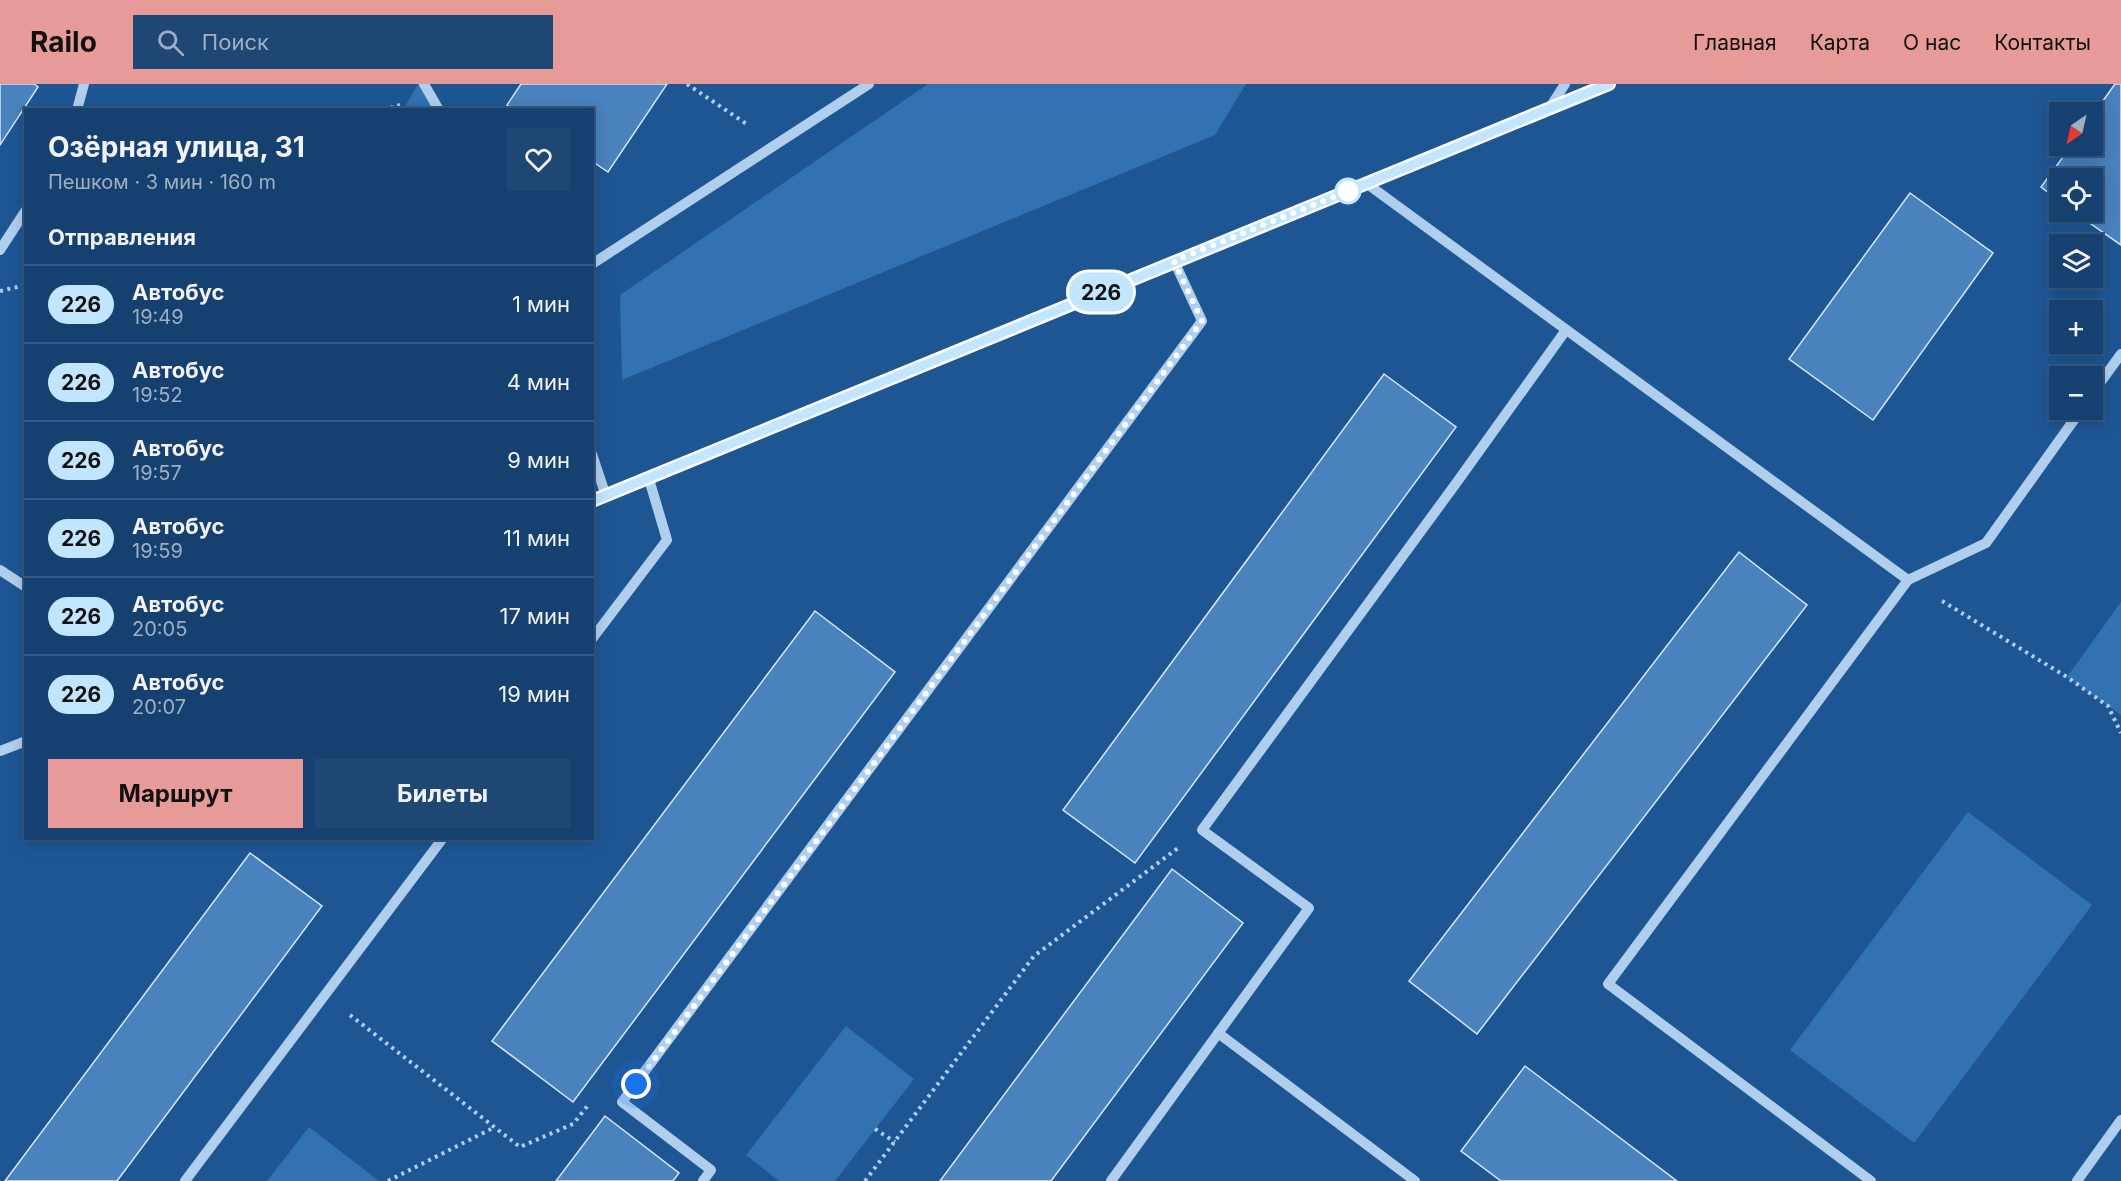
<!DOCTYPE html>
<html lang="ru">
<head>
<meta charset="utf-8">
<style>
  body { margin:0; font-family:Inter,sans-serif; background:#1f4774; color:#f1f3f6; height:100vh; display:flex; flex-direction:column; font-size:22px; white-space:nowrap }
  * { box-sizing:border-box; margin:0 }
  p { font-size:20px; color:#9eafc3 }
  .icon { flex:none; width:33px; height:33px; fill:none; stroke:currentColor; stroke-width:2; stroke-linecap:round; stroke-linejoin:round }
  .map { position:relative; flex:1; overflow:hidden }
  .sheet { position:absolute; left:24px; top:24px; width:570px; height:732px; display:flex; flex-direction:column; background:#16406f; border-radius:0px; box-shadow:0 3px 15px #0003,0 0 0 2px #355982 }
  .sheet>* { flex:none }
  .badge { padding:0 12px; border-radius:20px; font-size:21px; line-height:39px }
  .needle { width:39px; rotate:214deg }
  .controls { position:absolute; left:2049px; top:18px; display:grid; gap:12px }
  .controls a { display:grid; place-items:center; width:54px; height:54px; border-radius:0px; background:#16406f; box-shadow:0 3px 15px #0003,0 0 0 2px #355982; font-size:30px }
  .you { position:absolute; width:30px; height:30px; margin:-15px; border:4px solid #fff; border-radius:50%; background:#1a73e8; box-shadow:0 0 0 9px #1a73e833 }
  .map>.badge { position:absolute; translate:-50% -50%; box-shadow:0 0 0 3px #fff }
  h2 { padding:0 24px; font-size:22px; line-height:54px }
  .round { display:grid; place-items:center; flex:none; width:63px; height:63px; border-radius:0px; background:#1f4774 }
  .headline { display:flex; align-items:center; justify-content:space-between; height:102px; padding:0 24px }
  h1 { font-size:28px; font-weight:700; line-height:45px }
  .cta { display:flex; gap:12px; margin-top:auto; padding:12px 24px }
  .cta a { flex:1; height:69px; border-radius:0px; background:#e69b98; color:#111; font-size:24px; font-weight:700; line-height:69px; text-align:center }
  .cta a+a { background:#1f4774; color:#f1f3f6 }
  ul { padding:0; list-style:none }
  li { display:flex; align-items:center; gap:18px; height:78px; padding:0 24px; border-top:2px solid #355982 }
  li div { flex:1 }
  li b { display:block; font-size:22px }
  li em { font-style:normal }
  li .badge { min-width:66px; font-weight:700; text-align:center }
  header { display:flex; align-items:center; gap:36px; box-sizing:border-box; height:84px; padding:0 30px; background:#e69b98; color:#111 }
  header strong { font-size:28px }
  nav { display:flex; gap:33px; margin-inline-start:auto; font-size:21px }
  .search { width:420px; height:54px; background:#1f4774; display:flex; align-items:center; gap:15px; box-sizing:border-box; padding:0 21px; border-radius:0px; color:#9eafc3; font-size:22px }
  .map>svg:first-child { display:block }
  .green { fill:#3271b2 }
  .building { fill:#4a82bd; stroke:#d7e8fa; stroke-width:1.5 }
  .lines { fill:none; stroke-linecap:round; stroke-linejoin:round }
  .path { stroke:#b0cfef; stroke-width:4; stroke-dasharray:3 4.5; stroke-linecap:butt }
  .minor { stroke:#b0cfef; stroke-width:10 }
  .line-casing { stroke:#fff; stroke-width:14 }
  .line { stroke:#c2e6ff; stroke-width:9 }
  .walk { stroke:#fff; stroke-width:6; stroke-dasharray:0 10.8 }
  .stop-dot { fill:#fff; stroke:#c2e6ff; stroke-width:3 }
</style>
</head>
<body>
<header>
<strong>Railo</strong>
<div class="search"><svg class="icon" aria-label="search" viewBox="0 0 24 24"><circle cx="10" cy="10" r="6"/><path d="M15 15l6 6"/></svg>Поиск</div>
<nav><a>Главная</a><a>Карта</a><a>О нас</a><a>Контакты</a></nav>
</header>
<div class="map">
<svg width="2121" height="1097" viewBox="0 0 2121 1097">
  <rect width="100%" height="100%" fill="#1e5694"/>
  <g class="green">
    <path d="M 418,0 L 426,0 L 441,26 L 403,26 Z"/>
    <path d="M 928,0 L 1246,0 L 1215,51 L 622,296 L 620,211 Z"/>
    <path d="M 2121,518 L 2121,631 L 2067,593 Z"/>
    <path d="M 1968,728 L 2092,821 L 1914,1059 L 1790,966 Z"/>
    <path d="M 846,942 L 914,995 L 835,1097 L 779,1097 L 746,1071 Z"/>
    <path d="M 309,1043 L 379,1097 L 267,1097 Z"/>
  </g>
  <g class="building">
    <path d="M 0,0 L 34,0 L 38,3 L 0,61 Z"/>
    <path d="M 521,0 L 667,0 L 608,88 L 592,77 L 592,26 L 514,26 L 507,21 Z"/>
    <path d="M 2115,0 L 2121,0 L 2121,161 L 2074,128 L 2092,128 L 2092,94 L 2060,94 L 2060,117 L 2041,103 L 2071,62 L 2092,62 L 2092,32 Z"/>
    <path d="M 1910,109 L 1993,169 L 1873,336 L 1789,275 Z"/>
    <path d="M 1384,290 L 1456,343 L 1135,779 L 1063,726 Z"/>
    <path d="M 1739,468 L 1807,521 L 1477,950 L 1409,897 Z"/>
    <path d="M 815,527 L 895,588 L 573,1018 L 492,957 Z"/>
    <path d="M 250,769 L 322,822 L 117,1097 L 5,1097 Z"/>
    <path d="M 1172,785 L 1243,839 L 1051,1097 L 940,1097 Z"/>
    <path d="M 1525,982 L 1677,1097 L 1501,1097 L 1461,1067 Z"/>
    <path d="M 605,1032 L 679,1089 L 673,1097 L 556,1097 Z"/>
  </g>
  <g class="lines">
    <g class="path">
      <path d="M 687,0 L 748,41"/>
      <path d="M 383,26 L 400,21"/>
      <path d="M 0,207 L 26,201"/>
      <path d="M 1942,517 L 2067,593 L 2108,622 L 2121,649"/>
      <path d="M 350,931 L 520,1063 L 573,1040 L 589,1020"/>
      <path d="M 875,1045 L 895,1058"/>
      <path d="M 388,1097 L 495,1043"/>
      <path d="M 865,1097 L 1034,872 L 1178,764"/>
    </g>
    <g class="minor">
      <path d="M 424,0 L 439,26"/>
      <path d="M 1549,25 L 1565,0"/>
      <path d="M 77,26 L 84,0"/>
      <path d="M 1366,99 L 1908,496"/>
      <path d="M 0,166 L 26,126"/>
      <path d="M 592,180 L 869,0"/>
      <path d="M 2092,310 L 2121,270"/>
      <path d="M 592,370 L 606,412"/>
      <path d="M 592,417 L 1609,0"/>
      <path d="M 0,486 L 26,503"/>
      <path d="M 592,555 L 667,456 L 649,395"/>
      <path d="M 0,667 L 26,657"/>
      <path d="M 1218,949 L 1415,1097"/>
      <path d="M 185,1097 L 443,754"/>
      <path d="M 703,1097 L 711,1086 L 622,1018 L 1202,237 L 1174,177"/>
      <path d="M 1111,1097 L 1309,824 L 1202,746 L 1457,398 L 1566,246"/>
      <path d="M 1871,1097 L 1608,900 L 1908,496 L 1986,459 L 2081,326"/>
      <path d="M 2077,1097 L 2121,1036"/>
    </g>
  </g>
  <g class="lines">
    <defs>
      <path id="line" d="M 592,417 L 1609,0"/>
    </defs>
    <use href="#line" class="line-casing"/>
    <use href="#line" class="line"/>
    <path class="walk" d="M 636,1000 L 1202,237 L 1174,177 L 1348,107"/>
  </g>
  <circle class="stop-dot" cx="1348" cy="107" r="12"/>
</svg>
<div class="controls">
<a><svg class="needle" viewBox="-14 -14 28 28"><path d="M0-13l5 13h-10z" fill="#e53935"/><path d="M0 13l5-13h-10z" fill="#9eafc3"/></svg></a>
<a><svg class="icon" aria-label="locate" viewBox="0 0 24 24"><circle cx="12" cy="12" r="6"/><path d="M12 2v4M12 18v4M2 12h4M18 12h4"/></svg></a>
<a><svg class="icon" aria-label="layers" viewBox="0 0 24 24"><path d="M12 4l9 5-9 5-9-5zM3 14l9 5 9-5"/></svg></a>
<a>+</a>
<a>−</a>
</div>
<div class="you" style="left:636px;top:1000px"></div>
<b class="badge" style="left:1101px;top:208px;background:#c2e6ff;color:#111">226</b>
<section class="sheet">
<div class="headline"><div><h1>Озёрная улица, 31</h1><p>Пешком · 3 мин · 160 m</p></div><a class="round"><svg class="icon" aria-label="heart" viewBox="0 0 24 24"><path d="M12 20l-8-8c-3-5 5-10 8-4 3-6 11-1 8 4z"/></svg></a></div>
<h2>Отправления</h2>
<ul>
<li><span class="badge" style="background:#c2e6ff;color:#111">226</span><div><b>Автобус</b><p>19:49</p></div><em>1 мин</em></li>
<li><span class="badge" style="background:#c2e6ff;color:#111">226</span><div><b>Автобус</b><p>19:52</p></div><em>4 мин</em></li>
<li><span class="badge" style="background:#c2e6ff;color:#111">226</span><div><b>Автобус</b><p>19:57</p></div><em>9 мин</em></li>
<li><span class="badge" style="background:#c2e6ff;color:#111">226</span><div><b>Автобус</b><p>19:59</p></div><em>11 мин</em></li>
<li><span class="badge" style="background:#c2e6ff;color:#111">226</span><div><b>Автобус</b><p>20:05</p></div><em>17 мин</em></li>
<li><span class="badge" style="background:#c2e6ff;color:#111">226</span><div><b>Автобус</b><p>20:07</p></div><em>19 мин</em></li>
</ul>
<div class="cta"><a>Маршрут</a><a>Билеты</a></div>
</section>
</div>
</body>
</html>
